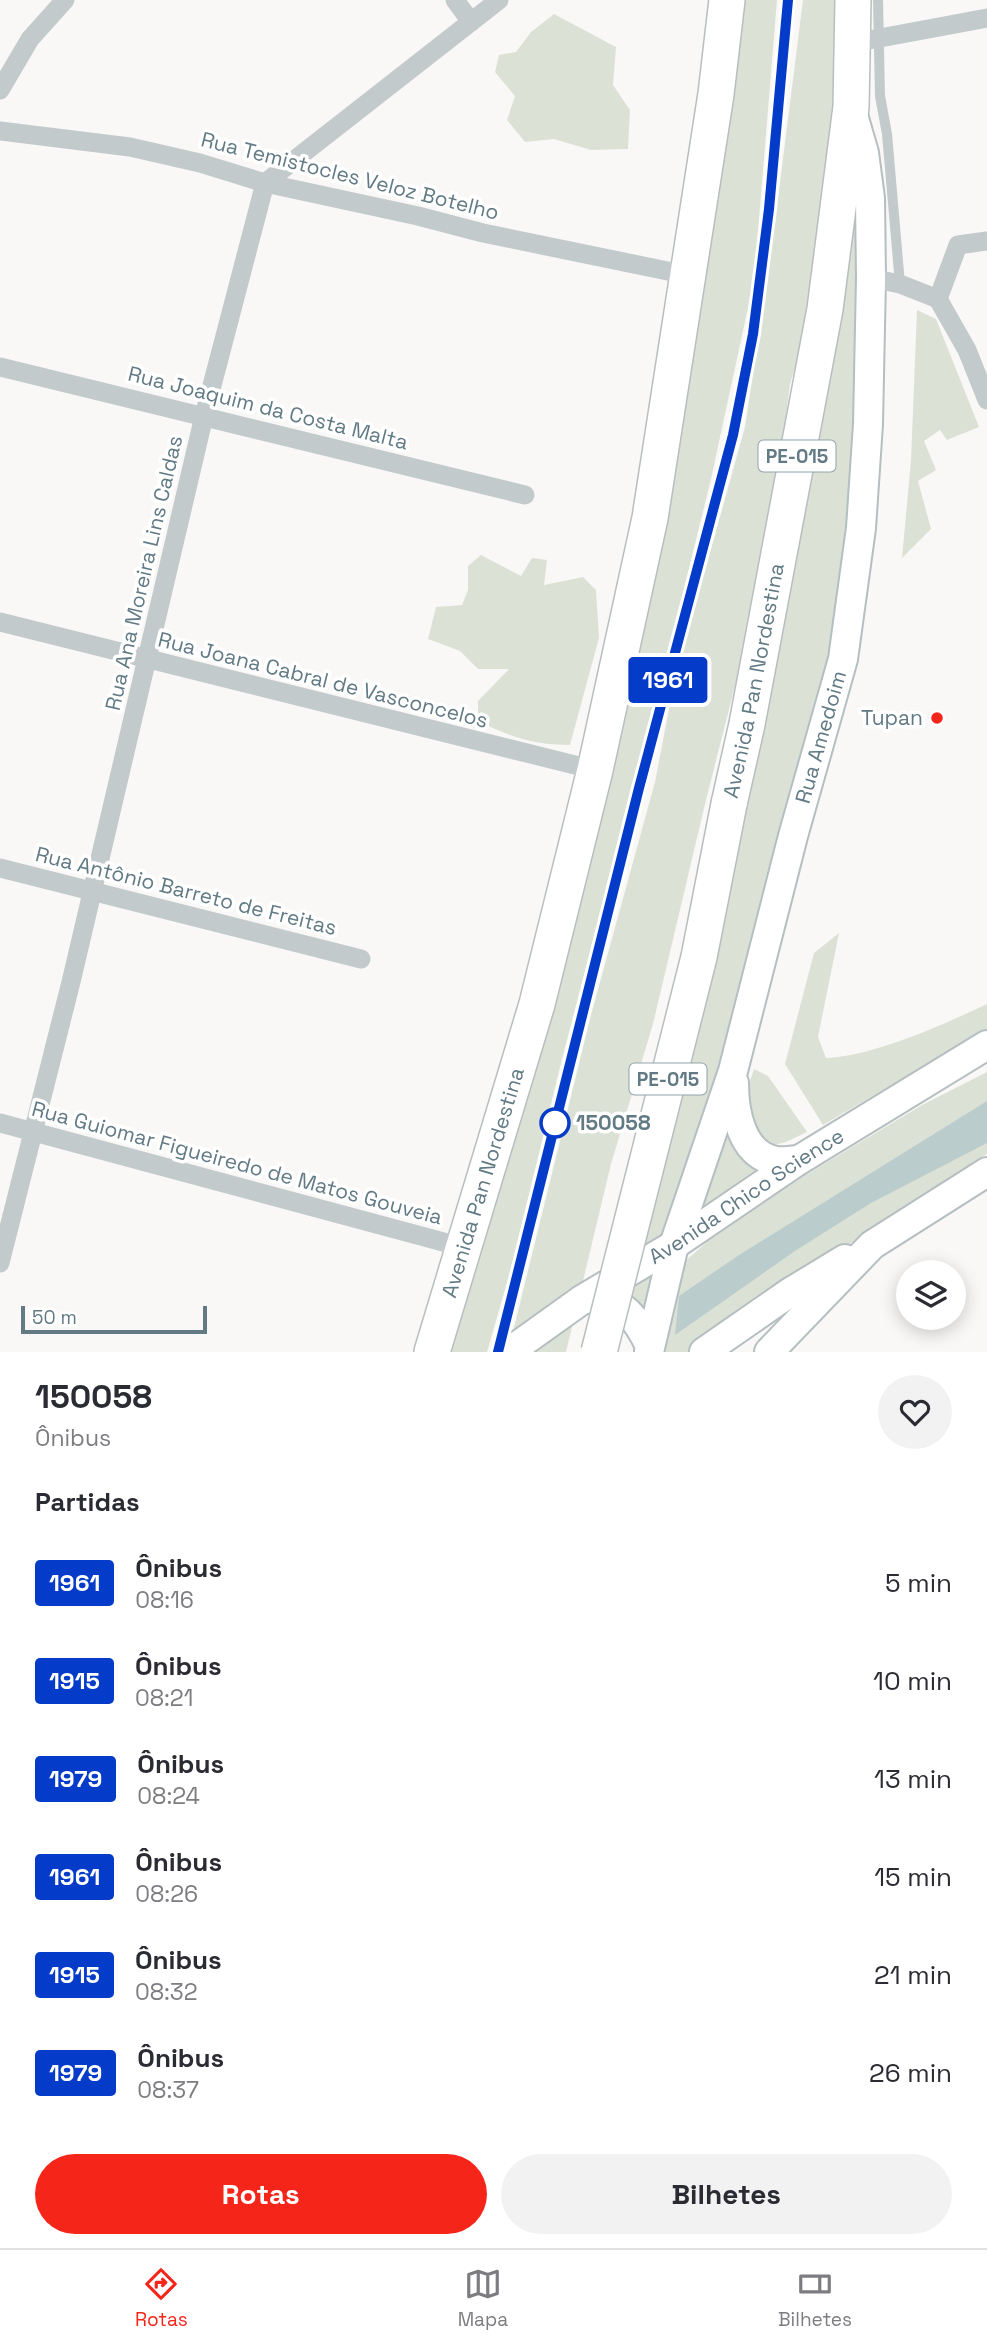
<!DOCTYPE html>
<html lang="pt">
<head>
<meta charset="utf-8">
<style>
  body { margin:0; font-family:"Space Grotesk",sans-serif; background:#f2f2f3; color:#2b2b33; height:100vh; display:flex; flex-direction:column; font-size:26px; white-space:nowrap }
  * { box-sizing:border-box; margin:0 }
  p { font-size:23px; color:#7c7c81 }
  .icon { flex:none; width:38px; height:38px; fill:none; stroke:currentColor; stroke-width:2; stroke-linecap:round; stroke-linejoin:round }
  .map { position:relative; height:1352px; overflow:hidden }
  .drawer { display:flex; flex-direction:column; background:#fff; flex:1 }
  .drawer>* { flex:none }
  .badge { padding:0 14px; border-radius:5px; font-size:24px; line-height:46px }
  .fabs { position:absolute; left:896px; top:1260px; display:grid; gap:14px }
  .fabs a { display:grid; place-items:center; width:70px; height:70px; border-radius:50%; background:#fff; box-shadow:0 4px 18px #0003; font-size:35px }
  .scale { position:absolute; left:21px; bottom:18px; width:186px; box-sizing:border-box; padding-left:7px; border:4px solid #617a84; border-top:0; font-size:19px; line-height:24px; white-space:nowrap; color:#617a84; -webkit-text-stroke:5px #fff; paint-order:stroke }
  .map>.badge { position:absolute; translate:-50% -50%; box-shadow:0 0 0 4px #fff }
  h2 { padding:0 35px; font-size:26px; line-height:63px }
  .round { display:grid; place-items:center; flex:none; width:74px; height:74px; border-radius:37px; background:#f2f2f3 }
  .head { display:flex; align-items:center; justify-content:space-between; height:119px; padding:0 35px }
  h1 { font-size:33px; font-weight:700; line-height:52px }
  .button { display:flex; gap:14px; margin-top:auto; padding:14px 35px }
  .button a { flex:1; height:80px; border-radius:42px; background:#f5251a; color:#fff; font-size:28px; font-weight:700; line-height:80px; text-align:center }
  .button a+a { background:#f2f2f3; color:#2b2b33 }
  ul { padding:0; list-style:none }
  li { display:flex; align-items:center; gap:21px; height:98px; padding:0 35px }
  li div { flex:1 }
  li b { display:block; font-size:26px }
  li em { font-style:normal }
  li .badge { min-width:77px; font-weight:700; text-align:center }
  .tab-bar { display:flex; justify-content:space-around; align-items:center; height:98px; border-top:2px solid #e1e1e2; background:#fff; font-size:19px; color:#7c7c81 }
  .tab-bar a { display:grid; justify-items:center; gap:4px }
  .tab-bar .selected { color:#f5251a }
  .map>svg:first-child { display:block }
  .green { fill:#dce1d6 }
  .water { fill:#bbcccd }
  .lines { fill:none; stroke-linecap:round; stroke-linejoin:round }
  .secondary-casing { stroke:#b5bec1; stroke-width:32 }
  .highway-casing { stroke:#b8bec0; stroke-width:38 }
  .lane { stroke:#c3cacc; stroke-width:10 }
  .street { stroke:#c3cacc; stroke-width:19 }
  .secondary { stroke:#fff; stroke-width:28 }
  .highway { stroke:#fff; stroke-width:35 }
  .highway-bridge-casing { stroke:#b8bec0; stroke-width:38; stroke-linecap:butt }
  .highway-bridge { stroke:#fff; stroke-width:35 }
  .line-casing { stroke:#fff; stroke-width:16 }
  .line { stroke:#043bc9; stroke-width:10 }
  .poi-dot { fill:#f5251a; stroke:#fff; stroke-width:2.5 }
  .stop-dot { fill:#fff; stroke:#043bc9; stroke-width:3.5 }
  .labels { text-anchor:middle; stroke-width:7; stroke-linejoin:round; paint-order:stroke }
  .shield { fill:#fff; stroke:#90a2a9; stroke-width:2 }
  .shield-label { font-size:19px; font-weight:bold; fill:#617a84 }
  .street-label { font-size:21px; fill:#617a84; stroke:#fff }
  .poi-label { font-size:21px; fill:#617a84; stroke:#fff; text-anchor:end }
  .stop-label { font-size:21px; font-weight:bold; fill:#617a84; stroke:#fff; text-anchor:start }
</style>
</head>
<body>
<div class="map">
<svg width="987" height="1352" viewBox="0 0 987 1352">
  <rect width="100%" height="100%" fill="#f9f8f6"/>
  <g class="green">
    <path d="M 734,0 L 777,0 L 754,280 L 711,479 L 679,609 L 561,1063 L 510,1272 L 487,1352 L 443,1352 L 514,1117 Z"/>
    <path d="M 803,0 L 839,0 L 837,64 L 830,160 L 816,301 L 790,384 L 769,552 L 706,800 L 653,1024 L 611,1164 L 566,1352 L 508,1352 L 591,1015 L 655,782 L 675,678 L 745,427 L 771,254 Z"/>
    <path d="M 554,14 L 616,47 L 613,85 L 630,110 L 628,149 L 591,150 L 554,139 L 525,142 L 507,120 L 515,96 L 495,72 L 499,55 L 516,52 L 531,32 Z"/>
    <path d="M 853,129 L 868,260 L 841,653 L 671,1241 L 626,1269 Z"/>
    <path d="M 917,310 L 936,319 L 979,427 L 947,440 L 940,430 L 924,441 L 936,470 L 918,481 L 931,529 L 902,558 L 911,460 Z"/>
    <path d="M 481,555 L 521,576 L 532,558 L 547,560 L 544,585 L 583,577 L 596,590 L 599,638 L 570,745 C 533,745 511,737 478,721 L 478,701 L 509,669 L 478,669 L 460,651 L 428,639 L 436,607 L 462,605 L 468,590 L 468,566 Z"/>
    <path d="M 839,933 L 818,1037 L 826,1058 C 873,1056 943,1025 987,1004 L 987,1029 L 823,1125 L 785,1064 L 814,953 Z"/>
    <path d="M 754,1069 L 768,1076 L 807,1132 L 786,1142 L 766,1147 L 753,1135 L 745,1096 Z"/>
    <path d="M 987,1072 L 987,1154 L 760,1303 L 693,1352 L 663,1352 L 677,1268 L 707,1242 L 804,1176 L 922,1105 Z"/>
    <path d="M 730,1098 L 782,1165 L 683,1233 Z"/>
    <path d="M 669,1251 L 641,1327 L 623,1275 Z"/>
  </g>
  <path class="water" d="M 987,1101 L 987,1143 L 871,1203 L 795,1251 L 675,1335 L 679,1296 L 739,1255 Z"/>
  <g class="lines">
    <defs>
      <g id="secondary">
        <path d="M 734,1083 C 734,1111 741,1156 777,1161 C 784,1162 792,1160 799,1160"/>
        <path d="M 592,1299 C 623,1298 638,1321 650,1346"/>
        <path id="s1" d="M 509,1352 L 583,1299 L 674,1245 L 799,1160 L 987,1045"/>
        <path id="s2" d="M 649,1352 L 674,1245 L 733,1071 L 793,836 L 843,659 L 861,528 L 868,424 L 871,278 L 870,198 L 864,153 L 853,115"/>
        <path d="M 704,1352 L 789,1293 L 845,1259"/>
        <path d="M 769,1352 L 872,1245 L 987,1172"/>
      </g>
      <g id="highway">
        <path id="s3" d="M 729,804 L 747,724 L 825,309 L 851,107 L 853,0"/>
        <path id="s4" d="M 432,1352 L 537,1004 L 595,770 L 650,518 L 716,94 L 727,0"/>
      </g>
    </defs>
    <use href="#secondary" class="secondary-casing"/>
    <use href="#highway" class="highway-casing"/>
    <g class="lane">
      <path d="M 878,0 L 880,96 L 887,134 L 900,284"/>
      <path d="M 498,1352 L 639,788 L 733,435 L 753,334 L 769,209 L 788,0"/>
    </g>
    <g class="street">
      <path d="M 455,0 L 471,22"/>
      <path d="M 853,43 L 987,18"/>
      <path d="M 0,90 L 30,39 L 65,0"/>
      <path d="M 0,131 L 130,147 L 200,163 L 265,183 L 418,216 L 483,233 L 687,275"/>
      <path d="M 871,278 L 900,284 L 938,299 L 967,350 L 987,400"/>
      <path d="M 938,299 L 958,245 L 987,241"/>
      <path d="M 0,367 L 525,495"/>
      <path d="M 0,622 L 595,770"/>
      <path d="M 0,868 L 361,959"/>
      <path d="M 0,1123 L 462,1247"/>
      <path d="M 0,1263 L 71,982 L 204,416 L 265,183 L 499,0"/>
    </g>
    <use href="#secondary" class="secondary"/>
    <use href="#highway" class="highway"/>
    <defs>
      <path id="highway-bridge" d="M 599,1352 L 699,957 L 729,804"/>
    </defs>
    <use href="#highway-bridge" class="highway-bridge-casing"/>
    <use href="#highway-bridge" class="highway-bridge"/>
  </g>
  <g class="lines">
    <defs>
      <path id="line" d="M 498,1352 L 639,788 L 733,435 L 753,334 L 769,209 L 788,0"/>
    </defs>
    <use href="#line" class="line-casing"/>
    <use href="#line" class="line"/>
  </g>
  <circle class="poi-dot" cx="937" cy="718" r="7"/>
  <circle class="stop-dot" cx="555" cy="1123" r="14"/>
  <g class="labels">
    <g class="shield">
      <rect x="758.5" y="440.5" width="77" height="31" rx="5"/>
      <rect x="629.5" y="1063.5" width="77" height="31" rx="5"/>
    </g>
    <g class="shield-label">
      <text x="797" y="463">PE-015</text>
      <text x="668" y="1086">PE-015</text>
    </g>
    <g class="street-label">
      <text transform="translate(350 176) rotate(14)" y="7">Rua Temistocles Veloz Botelho</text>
      <text transform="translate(268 408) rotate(14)" y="7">Rua Joaquim da Costa Malta</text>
      <text transform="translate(144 573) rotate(-77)" y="7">Rua Ana Moreira Lins Caldas</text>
      <text transform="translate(323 680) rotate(14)" y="7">Rua Joana Cabral de Vasconcelos</text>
      <text dy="7" stroke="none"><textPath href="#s3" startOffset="126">Avenida Pan Nordestina</textPath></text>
      <text dy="7" stroke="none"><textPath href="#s2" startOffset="639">Rua Amedoim</textPath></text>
      <text transform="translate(186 891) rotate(14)" y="7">Rua Antônio Barreto de Freitas</text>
      <text transform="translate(237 1163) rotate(15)" y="7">Rua Guiomar Figueiredo de Matos Gouveia</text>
      <text dy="7" stroke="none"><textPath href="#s4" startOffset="177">Avenida Pan Nordestina</textPath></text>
      <text dy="7" stroke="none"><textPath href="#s1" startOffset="284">Avenida Chico Science</textPath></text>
    </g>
    <g class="poi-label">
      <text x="923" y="725">Tupan</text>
    </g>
    <g class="stop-label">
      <text x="576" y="1130">150058</text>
    </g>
  </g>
</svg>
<div class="fabs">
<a><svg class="icon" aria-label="layers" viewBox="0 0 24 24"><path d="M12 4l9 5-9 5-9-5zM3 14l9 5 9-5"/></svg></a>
</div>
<div class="scale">50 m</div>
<b class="badge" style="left:668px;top:680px;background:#043bc9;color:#fff">1961</b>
</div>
<section class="drawer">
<div class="head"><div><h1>150058</h1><p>Ônibus</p></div><a class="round"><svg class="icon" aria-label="heart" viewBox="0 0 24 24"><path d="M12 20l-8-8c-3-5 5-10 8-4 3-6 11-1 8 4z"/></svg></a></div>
<h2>Partidas</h2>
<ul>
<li><span class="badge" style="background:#043bc9;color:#fff">1961</span><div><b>Ônibus</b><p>08:16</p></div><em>5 min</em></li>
<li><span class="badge" style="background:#043bc9;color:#fff">1915</span><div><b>Ônibus</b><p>08:21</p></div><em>10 min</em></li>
<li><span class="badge" style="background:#043bc9;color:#fff">1979</span><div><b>Ônibus</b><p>08:24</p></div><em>13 min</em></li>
<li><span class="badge" style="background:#043bc9;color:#fff">1961</span><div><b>Ônibus</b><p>08:26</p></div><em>15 min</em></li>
<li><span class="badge" style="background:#043bc9;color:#fff">1915</span><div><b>Ônibus</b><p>08:32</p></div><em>21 min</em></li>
<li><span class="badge" style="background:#043bc9;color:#fff">1979</span><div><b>Ônibus</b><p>08:37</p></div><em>26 min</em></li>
</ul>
<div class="button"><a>Rotas</a><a>Bilhetes</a></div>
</section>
<nav class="tab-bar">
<a class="selected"><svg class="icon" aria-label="directions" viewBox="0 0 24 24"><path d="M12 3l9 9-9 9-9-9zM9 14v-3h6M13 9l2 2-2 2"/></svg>Rotas</a>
<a><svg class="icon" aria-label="map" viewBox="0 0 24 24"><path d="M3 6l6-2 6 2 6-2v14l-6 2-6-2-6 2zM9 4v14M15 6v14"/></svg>Mapa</a>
<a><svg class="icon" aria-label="tickets" viewBox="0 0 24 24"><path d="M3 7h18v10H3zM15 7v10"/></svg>Bilhetes</a>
</nav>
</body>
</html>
